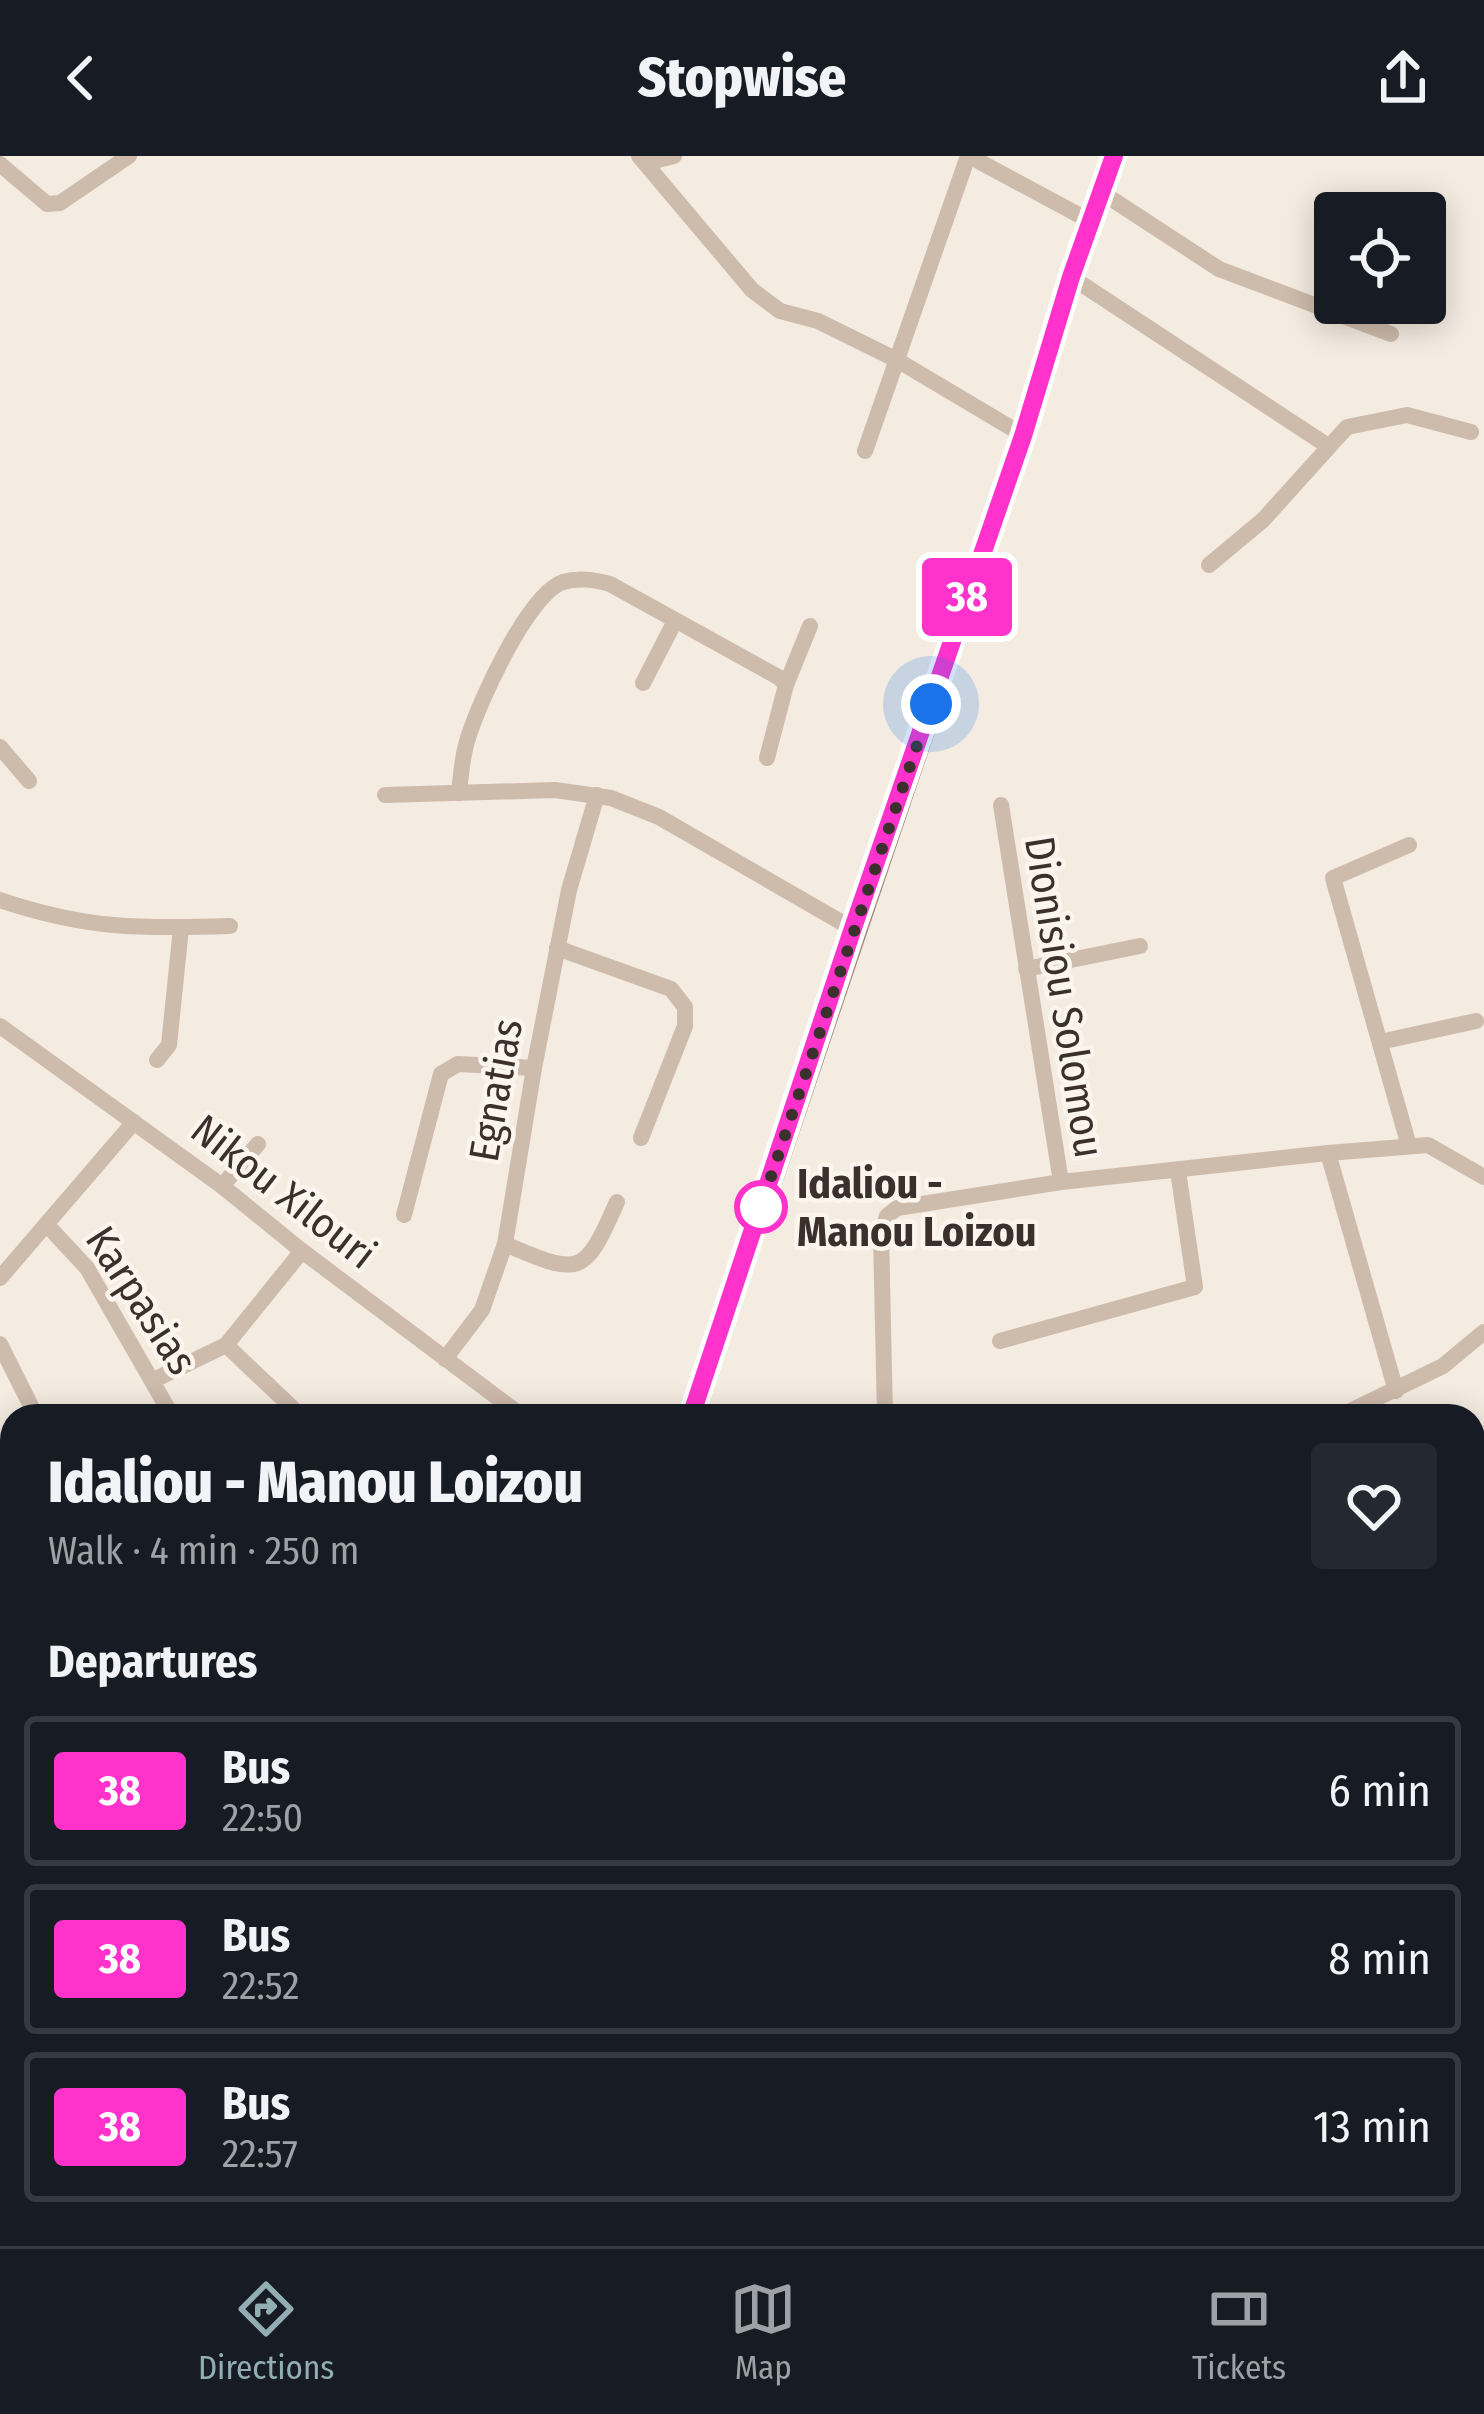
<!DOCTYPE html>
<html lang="en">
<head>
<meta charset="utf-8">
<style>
  body { margin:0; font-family:"Fira Sans Condensed",sans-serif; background:#242831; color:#f1f3f6; height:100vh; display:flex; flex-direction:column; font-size:45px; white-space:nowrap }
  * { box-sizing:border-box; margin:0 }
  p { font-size:39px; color:#9ea1a6 }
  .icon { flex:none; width:66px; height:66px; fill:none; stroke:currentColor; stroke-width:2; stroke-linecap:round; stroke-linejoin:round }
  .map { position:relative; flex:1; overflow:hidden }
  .sheet { position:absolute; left:0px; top:1248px; width:1485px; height:843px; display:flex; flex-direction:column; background:#171b24; border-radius:36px 36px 0 0; box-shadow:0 6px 30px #0003 }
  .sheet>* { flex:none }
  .badge { padding:0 24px; border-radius:9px; font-size:42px; line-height:78px }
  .fabs { position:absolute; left:1314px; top:36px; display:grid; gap:24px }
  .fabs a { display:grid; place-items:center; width:132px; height:132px; border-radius:12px; background:#171b24; box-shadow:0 6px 30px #0003; font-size:60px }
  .you { position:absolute; width:60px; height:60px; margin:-30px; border:9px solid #fff; border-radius:50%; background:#1a73e8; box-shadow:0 0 0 18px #1a73e833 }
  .map>.badge { position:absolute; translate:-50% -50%; box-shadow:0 0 0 6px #fff }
  h2 { padding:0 48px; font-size:45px; line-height:108px }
  .round { display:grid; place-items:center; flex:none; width:126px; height:126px; border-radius:12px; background:#242831 }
  .summary { display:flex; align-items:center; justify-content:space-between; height:204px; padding:0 48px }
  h1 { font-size:57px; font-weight:800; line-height:90px }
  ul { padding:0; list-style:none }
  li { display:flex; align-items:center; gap:36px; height:150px; margin:0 24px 18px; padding:0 24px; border:6px solid #363941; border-radius:12px }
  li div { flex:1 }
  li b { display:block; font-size:45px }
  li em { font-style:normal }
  li .badge { min-width:132px; font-weight:700; text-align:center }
  header { display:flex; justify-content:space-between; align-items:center; height:156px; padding:0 48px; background:#171b24; font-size:54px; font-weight:800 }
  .tab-bar { display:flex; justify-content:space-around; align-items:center; height:168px; border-top:3px solid #363941; background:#171b24; font-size:33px; color:#9ea1a6 }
  .tab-bar a { display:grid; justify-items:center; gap:6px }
  .tab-bar .current { color:#92aeb2 }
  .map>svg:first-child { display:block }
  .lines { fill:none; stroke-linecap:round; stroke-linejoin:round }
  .stream { stroke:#7fb0b2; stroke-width:4.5 }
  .street { stroke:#cdbbac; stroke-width:16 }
  .secondary { stroke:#a18a7d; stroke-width:24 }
  .line-casing { stroke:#fff; stroke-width:27 }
  .line { stroke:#f3c; stroke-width:18 }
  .walk { stroke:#3b302b; stroke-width:12; stroke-dasharray:0 21.6 }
  .stop-dot { fill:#fff; stroke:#f3c; stroke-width:6 }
  .labels { text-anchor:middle; stroke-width:9; stroke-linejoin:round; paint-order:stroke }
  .street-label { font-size:42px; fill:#3b302b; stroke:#fbf5ee }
  .stop-label { font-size:42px; font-weight:bold; fill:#3b302b; stroke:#fbf5ee; text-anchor:start }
</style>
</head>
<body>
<header><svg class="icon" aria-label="back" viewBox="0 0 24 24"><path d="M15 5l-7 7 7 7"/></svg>Stopwise<svg class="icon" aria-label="share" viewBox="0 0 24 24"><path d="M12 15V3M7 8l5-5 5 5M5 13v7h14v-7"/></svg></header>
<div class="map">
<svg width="1484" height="2090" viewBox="0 0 1484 2090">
  <rect width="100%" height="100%" fill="#f4ebe1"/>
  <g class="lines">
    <g class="stream">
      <path d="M 1473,1980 L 1484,1971"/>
      <path d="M 1125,2090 L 1148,2079"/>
    </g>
    <g class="street">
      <path d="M 639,0 L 752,134 L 780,155 L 818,165 L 897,204 L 1023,279"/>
      <path d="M 969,0 L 1090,65"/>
      <path d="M 646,7 L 674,0"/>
      <path d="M 0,8 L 47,48 L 60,47 L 129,0"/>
      <path d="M 1101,36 L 1219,113 L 1391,178"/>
      <path d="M 1071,121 L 1328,290"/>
      <path d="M 865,295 L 968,0"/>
      <path d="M 1209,409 L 1263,364 L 1347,271 L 1407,259 L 1471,276"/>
      <path d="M 643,527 L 675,465"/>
      <path d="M 0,591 L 29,625"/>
      <path d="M 767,602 L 786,529 L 810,470"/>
      <path d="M 459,637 C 461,618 462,600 468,582 C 479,546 528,438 563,426 C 579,421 594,424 610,428 L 780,522 L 786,529"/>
      <path d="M 385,639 L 555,634 L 611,642 L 659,661 L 853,773"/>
      <path d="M 1409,689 L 1333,722 L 1409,990"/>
      <path d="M 0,744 C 86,773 140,773 230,770"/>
      <path d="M 557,792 L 671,833 L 685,851 L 685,870 L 641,982"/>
      <path d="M 1026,813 L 1140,790"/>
      <path d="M 0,870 L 222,1030 L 302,1095 L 522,1260"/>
      <path d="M 1380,886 L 1476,865"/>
      <path d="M 157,904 L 169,889 L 181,772"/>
      <path d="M 1328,997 L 1428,989 L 1484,1021"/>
      <path d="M 1061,1026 L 1328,997 L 1396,1235"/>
      <path d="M 222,1030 L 258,988"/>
      <path d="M 404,1059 L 441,918 L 458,908 L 534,912"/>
      <path d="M 47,1069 L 87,1112 L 172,1260"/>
      <path d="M 505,1088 C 580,1120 584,1121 617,1046"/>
      <path d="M 0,1122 L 134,966"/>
      <path d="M 1000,1185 L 1195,1131 L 1178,1015"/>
      <path d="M 0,1188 L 36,1260"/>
      <path d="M 226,1189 L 301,1260"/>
      <path d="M 445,1203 L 482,1154 L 505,1088 L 534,912 L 569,734 L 597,639"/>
      <path d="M 154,1224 L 226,1189 L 302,1095"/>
      <path d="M 885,1260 L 881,1079 L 887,1060 L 897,1052 L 1061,1026 L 1001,649"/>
      <path d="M 1340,1260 L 1443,1210 L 1484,1176"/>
      <path d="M 1473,1357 L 1484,1350"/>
      <path d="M 12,1587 L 0,1600 L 12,1611"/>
      <path d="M 1473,1694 L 1484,1698"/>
      <path d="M 1473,1811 L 1482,1806"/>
      <path d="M 0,1854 L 12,1866"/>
      <path d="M 1473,1926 L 1484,1914"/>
      <path d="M 26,2079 L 46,2090"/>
      <path d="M 941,2079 L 947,2090"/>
      <path d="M 1412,2079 L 1420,2090"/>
      <path d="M 831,2084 L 841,2079"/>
      <path d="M 421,2090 L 451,2081"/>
      <path d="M 1030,2090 L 1050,2079"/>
    </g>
    <g class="secondary">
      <path d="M 691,1260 L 1023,279 L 1071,121 L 1114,0"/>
      <path d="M 734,2079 L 738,2090"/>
      <path d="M 252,2090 L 258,2079"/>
    </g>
  </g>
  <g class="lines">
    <defs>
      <path id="line" d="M 691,1260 L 853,772 L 1023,280 L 1071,121 L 1114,0"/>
    </defs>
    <use href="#line" class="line-casing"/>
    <use href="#line" class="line"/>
    <path class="walk" d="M 761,1051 L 759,1056 L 931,548"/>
  </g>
  <circle class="stop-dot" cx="761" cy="1051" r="24"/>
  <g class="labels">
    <g class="street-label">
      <text transform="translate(1065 841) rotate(81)" y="15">Dionisiou Solomou</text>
      <text transform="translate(495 934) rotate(-80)" y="15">Egnatias</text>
      <text transform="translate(284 1035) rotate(38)" y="15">Nikou Xilouri</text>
      <text transform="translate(142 1144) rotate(57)" y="15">Karpasias</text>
    </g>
    <g class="stop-label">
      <text x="797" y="1042">Idaliou -<tspan x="797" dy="48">Manou Loizou</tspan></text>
    </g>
  </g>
</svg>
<div class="fabs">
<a><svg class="icon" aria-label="locate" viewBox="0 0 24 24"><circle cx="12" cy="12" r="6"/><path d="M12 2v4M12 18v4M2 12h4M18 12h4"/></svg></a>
</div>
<div class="you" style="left:931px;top:548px"></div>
<b class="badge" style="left:967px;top:441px;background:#f3c;color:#fff">38</b>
<section class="sheet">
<div class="summary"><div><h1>Idaliou - Manou Loizou</h1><p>Walk · 4 min · 250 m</p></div><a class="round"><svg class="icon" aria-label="heart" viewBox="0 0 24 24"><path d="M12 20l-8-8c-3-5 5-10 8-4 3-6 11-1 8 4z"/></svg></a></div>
<h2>Departures</h2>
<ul>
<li><span class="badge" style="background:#f3c;color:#fff">38</span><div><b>Bus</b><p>22:50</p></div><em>6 min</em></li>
<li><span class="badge" style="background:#f3c;color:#fff">38</span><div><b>Bus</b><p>22:52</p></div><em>8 min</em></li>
<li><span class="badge" style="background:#f3c;color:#fff">38</span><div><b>Bus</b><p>22:57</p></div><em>13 min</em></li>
</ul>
</section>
</div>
<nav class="tab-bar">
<a class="current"><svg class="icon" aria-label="directions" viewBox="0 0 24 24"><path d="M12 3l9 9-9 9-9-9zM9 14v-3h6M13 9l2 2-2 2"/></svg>Directions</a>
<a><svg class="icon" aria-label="map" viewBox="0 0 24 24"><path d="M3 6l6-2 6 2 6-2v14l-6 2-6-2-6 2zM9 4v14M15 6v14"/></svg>Map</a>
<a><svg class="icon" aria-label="tickets" viewBox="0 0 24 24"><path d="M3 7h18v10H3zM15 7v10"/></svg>Tickets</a>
</nav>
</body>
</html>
